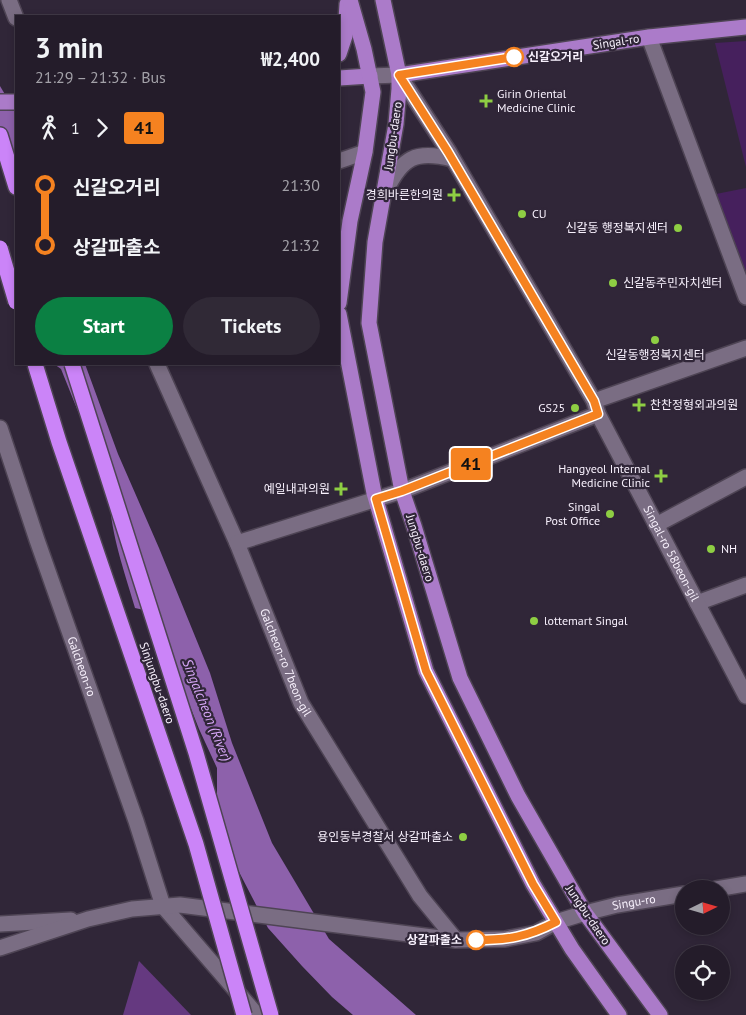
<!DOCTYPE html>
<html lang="en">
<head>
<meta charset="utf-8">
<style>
  body { margin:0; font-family:"PT Sans","Noto Sans KR",sans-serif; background:#302936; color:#f1f3f6; height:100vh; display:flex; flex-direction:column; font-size:19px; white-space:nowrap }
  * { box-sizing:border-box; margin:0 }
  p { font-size:16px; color:#a3a1a8 }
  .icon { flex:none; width:28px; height:28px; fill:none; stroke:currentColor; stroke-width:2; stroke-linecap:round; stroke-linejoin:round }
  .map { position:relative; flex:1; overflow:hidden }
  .details { position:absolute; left:15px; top:15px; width:325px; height:350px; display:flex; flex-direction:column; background:#241c2a; border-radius:0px; box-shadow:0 2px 8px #0003,0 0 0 1px #413a47 }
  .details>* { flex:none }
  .badge { padding:0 10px; border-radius:4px; font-size:18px; line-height:32px }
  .needle { width:32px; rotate:85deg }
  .controls { position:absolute; left:675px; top:880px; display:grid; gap:10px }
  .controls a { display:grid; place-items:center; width:55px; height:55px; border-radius:50%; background:#241c2a; box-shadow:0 2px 8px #0003,0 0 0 1px #413a47; font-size:25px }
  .map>.badge { position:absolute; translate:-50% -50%; box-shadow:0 0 0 2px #fff }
  .legs { display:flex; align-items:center; gap:8px; height:55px; padding:0 20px; font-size:16px }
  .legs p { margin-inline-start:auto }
  .headline { display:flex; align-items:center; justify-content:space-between; height:85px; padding:0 20px }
  h1 { font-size:28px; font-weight:700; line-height:38px }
  .cta { display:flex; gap:10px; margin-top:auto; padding:10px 20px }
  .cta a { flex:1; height:58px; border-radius:30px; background:#0b8043; color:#fff; font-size:20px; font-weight:700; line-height:58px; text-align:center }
  .cta a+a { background:#302936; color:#f1f3f6 }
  ul { padding:0 20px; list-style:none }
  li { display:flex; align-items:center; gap:18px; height:60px; font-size:19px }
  li i { display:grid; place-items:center; width:8px; height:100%; margin:0 6px; background:currentColor }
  li i::after { content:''; width:12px; height:12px; margin:-6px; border:4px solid; border-radius:50%; background:#241c2a }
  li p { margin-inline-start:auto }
  li:first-child i { background:linear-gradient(#0000 50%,currentColor 0) }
  li:last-child i { background:linear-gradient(currentColor 50%,#0000 0) }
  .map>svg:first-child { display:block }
  .green { fill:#46205d }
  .forest { fill:#653980 }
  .water { fill:#8d61ab }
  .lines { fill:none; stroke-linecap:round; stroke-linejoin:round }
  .street-casing { stroke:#4e4454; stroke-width:18 }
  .secondary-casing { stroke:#4e4454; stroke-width:18 }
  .primary-casing { stroke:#4e4454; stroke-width:18 }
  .highway-casing { stroke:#4e4454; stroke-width:18 }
  .street { stroke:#7a6d83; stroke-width:15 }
  .secondary { stroke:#7a6d83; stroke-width:15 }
  .primary { stroke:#ab7bc9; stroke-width:15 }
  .highway { stroke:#cb84f8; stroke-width:15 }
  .highway-bridge-casing { stroke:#4e4454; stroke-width:18; stroke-linecap:butt }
  .highway-bridge { stroke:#cb84f8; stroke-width:15 }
  .line-1-casing { stroke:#fff; stroke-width:11 }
  .line-1 { stroke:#f58220; stroke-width:8 }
  .stop-1-dot { fill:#fff; stroke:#f58220; stroke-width:2.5 }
  .poi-dot { fill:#8ece43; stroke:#302638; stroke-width:2 }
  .labels { text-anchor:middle; stroke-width:4.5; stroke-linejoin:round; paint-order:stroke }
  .street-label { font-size:12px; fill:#f8f1fd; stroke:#302638 }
  .stop-label { font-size:12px; font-weight:bold; fill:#f8f1fd; stroke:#302638; text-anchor:start }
  .poi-label { font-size:12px; fill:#f8f1fd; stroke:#302638; text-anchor:end }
  .water-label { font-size:14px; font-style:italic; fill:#d7a7f7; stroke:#302638 }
</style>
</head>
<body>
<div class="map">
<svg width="746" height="1015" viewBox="0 0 746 1015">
  <rect width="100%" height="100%" fill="#302638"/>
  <g class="green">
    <path d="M 746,41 L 746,167 L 715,43 Z"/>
    <path d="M 746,188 L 746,274 L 716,194 Z"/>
  </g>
  <path class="forest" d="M 139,961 L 191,1015 L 123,1015 Z"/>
  <g class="water">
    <path d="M 0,86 L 16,113 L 16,173 L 0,137 Z"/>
    <path d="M 54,364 L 85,364 L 118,454 L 159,548 L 210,673 L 232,743 L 272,843 L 329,939 L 416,1015 L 353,1015 L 332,997 L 302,966 L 268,928 L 208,812 L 205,798 L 217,796 L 217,768 L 199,729 L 153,612 L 135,608 C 125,573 108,527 110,491 L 61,369 Z"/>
  </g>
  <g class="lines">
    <defs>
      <g id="street">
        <path d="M 9,0 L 16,18"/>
        <path d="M 649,37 L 746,297"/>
        <path d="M 339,161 L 365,152"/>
        <path id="s1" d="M 157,364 L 237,543 L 301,703 L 420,896 L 456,940"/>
        <path d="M 594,401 L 746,348"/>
        <path id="s2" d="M 0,428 L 37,540 L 136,821 L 163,906 L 257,1015"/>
        <path d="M 656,525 L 746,477"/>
        <path d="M 237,543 L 402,491 L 598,414"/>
        <path d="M 697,603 L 746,585"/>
      </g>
      <g id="secondary">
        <path id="s3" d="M 370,76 L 399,75 L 449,152 L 594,401 L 598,414 L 746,696"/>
        <path d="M 386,191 C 402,157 416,150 452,159"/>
        <path d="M 716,889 L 746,884"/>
        <path d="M 0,924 L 71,920"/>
        <path id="s4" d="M 0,948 L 88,919 L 132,909 L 180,905 L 456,940 L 505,939 L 536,933 L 556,922 L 585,913 L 617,905 L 684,894"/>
      </g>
      <g id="primary">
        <path d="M 383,0 L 399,75 L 399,89 L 396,124 L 375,242 L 369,323 L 402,491 L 414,526 L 460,678 L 518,796 L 585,913 L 660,1015"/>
        <path d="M 339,54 L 345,36 L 347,4"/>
        <path d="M 399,75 L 649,37 L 746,27"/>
        <path d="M 339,78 L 370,76"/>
        <path d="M 0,102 L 16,102"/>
        <path d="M 339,303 L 350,221 L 365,152 L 373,92 L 364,49 L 350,0"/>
        <path d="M 339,314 L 374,493 L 426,671 L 533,884 L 572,949 L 619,1015"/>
      </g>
      <path id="highway" d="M 0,135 L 16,187"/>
    </defs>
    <use href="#street" class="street-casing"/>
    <use href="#secondary" class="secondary-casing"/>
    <use href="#primary" class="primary-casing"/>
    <use href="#highway" class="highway-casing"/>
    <use href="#street" class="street"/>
    <use href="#secondary" class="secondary"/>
    <use href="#primary" class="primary"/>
    <use href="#highway" class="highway"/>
    <defs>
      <g id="highway-bridge">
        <path d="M 0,248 L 16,302"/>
        <path d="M 35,364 L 59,442 L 196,844 L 244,1015"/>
        <path d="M 72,364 L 196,753 L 271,1015"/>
      </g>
    </defs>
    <use href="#highway-bridge" class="highway-bridge-casing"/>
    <use href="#highway-bridge" class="highway-bridge"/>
  </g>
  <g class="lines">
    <defs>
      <path id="line-1" d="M 476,940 C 508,940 527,937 556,922 L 533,884 L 426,671 L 376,499 L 402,491 L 598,414 L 594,401 L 448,152 L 399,75 L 514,57"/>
    </defs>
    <use href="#line-1" class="line-1-casing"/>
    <use href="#line-1" class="line-1"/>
  </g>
  <g class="stop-1-dot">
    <circle cx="514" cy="57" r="9"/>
    <circle cx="476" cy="940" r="9"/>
  </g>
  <g class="poi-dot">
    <path d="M483.5 93.5h5v5h5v5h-5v5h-5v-5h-5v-5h5z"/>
    <path d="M451.5 187.5h5v5h5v5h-5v5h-5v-5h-5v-5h5z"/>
    <circle cx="522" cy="214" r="5"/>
    <circle cx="678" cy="228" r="5"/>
    <circle cx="613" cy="283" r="5"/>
    <circle cx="655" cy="340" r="5"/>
    <path d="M636.5 397.5h5v5h5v5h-5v5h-5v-5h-5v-5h5z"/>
    <circle cx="575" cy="408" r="5"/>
    <path d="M658.5 468.5h5v5h5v5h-5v5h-5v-5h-5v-5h5z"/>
    <path d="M338.5 481.5h5v5h5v5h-5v5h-5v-5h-5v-5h5z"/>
    <circle cx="610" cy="514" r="5"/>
    <circle cx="711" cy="549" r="5"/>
    <circle cx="534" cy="621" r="5"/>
    <circle cx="463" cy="837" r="5"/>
  </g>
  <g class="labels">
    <g class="street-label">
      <text transform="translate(616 42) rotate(-9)" y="4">Singal-ro</text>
      <text transform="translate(393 136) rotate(-82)" y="4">Jungbu-daero</text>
      <text transform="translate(420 548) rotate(73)" y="4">Jungbu-daero</text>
      <text dy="4" stroke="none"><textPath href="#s3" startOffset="580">Singal-ro 58beon-gil</textPath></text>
      <text dy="4" stroke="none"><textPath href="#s1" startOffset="325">Galcheon-ro 7beon-gil</textPath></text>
      <text dy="4" stroke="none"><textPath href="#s2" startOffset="252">Galcheon-ro</textPath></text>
      <text transform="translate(157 683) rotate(71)" y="4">Sinjungbu-daero</text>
      <text dy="4" stroke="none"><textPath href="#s4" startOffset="648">Singu-ro</textPath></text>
      <text transform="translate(588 915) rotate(56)" y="4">Jungbu-daero</text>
    </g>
    <g class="stop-label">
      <text x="528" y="61">신갈오거리</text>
      <text x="462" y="944" text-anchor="end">상갈파출소</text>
    </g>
    <g class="poi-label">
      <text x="497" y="98" text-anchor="start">Girin Oriental<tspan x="497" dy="14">Medicine Clinic</tspan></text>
      <text x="443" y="199">경희바른한의원</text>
      <text x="532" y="218" text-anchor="start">CU</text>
      <text x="668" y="232">신갈동 행정복지센터</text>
      <text x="623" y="287" text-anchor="start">신갈동주민자치센터</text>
      <text x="655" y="359" text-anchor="middle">신갈동행정복지센터</text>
      <text x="650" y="409" text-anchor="start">찬찬정형외과의원</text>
      <text x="565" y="412">GS25</text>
      <text x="650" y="473">Hangyeol Internal<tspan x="650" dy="14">Medicine Clinic</tspan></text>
      <text x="330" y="493">예일내과의원</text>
      <text x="600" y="511">Singal<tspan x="600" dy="14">Post Office</tspan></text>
      <text x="721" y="553" text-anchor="start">NH</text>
      <text x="544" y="625" text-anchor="start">lottemart Singal</text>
      <text x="453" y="841">용인동부경찰서 상갈파출소</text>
    </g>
    <g class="water-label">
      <text transform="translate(207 710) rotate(68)" y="5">Singalcheon (River)</text>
    </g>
  </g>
</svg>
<div class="controls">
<a><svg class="needle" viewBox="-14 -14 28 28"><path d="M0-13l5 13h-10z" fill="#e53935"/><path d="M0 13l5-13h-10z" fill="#a3a1a8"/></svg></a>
<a><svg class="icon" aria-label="locate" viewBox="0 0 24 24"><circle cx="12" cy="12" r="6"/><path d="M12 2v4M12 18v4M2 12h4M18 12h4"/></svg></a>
</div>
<b class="badge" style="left:471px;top:464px;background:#f58220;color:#111">41</b>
<section class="details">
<div class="headline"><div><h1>3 min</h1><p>21:29 – 21:32 · Bus</p></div><b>₩2,400</b></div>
<div class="legs"><svg class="icon" aria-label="walk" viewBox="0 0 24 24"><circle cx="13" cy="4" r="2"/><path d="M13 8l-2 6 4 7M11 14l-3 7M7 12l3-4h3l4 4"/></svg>1<svg class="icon" aria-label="forward" viewBox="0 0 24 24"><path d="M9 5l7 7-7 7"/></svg><b class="badge" style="background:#f58220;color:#111">41</b></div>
<ul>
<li><i style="color:#f58220"></i><b>신갈오거리</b><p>21:30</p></li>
<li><i style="color:#f58220"></i><b>상갈파출소</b><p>21:32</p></li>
</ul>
<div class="cta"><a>Start</a><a>Tickets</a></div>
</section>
</div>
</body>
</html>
